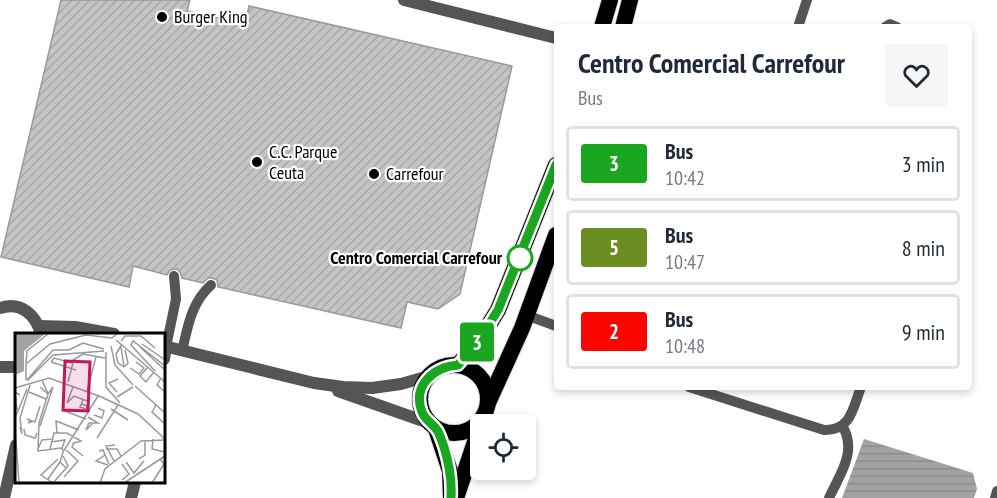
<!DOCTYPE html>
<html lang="en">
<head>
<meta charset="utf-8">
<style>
  body { margin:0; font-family:"PT Sans Narrow",sans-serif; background:#f6f6f7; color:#1f2937; height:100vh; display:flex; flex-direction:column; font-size:22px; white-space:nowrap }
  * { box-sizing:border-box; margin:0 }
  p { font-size:20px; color:#747a83 }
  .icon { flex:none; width:33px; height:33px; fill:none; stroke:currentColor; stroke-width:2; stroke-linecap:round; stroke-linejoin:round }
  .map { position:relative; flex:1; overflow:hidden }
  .side { position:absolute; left:554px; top:24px; width:418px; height:366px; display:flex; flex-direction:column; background:#fff; border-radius:6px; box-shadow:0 3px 9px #0003 }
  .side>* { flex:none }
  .badge { padding:0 12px; border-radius:4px; font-size:21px; line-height:39px }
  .tools { position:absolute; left:470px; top:414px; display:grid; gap:12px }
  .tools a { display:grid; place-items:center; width:66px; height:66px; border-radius:6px; background:#fff; box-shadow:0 3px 9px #0003; font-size:30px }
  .map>.badge { position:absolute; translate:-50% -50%; box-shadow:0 0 0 3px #fff }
  .round { display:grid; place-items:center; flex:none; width:63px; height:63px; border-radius:6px; background:#f6f6f7 }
  .headline { display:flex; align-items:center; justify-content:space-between; height:102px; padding:0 24px }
  h1 { font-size:28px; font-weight:700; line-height:45px }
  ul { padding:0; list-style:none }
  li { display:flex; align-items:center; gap:18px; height:75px; margin:0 12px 9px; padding:0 12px; border:3px solid #e0e1e3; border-radius:6px }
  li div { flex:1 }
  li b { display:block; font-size:22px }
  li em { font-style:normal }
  li .badge { min-width:66px; font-weight:700; text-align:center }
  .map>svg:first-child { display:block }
  .water { fill:url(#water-rules) }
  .building { fill:url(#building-hatch); stroke:#999; stroke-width:1.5 }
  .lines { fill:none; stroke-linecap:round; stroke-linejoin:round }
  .trunk-casing { stroke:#dbdbdb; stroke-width:18 }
  .service { stroke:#555; stroke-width:10 }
  .minor { stroke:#555; stroke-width:12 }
  .trunk { stroke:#000; stroke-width:16 }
  .line-casing { stroke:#fff; stroke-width:14 }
  .line { stroke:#1aa620; stroke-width:9 }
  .poi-dot { fill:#000; stroke:#fff; stroke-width:2 }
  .stop-dot { fill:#fff; stroke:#1aa620; stroke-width:3 }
  .labels { text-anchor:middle; stroke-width:4.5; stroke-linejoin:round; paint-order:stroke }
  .poi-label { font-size:18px; fill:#000; stroke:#fff; text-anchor:start }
  .stop-label { font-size:18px; font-weight:bold; fill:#000; stroke:#fff; text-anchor:end }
  .inset-road { fill:none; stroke:#999; stroke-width:1.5 }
  .view { fill:#c2185b; fill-opacity:0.15; stroke:#c2185b; stroke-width:3 }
  .inset-edge { fill:none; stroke:#000; stroke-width:3 }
</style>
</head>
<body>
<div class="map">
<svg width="997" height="498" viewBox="0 0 997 498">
  <defs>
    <pattern id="water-rules" width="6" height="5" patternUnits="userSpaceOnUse" patternTransform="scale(1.5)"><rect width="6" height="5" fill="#a3a3a3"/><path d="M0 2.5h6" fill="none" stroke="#8b8b8b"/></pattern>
    <pattern id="building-hatch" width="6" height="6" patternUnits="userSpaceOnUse" patternTransform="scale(1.5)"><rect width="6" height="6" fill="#c4c4c4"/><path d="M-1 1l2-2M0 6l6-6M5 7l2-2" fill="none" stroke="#a7a7a7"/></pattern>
  </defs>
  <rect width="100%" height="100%" fill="#fff"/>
  <path class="water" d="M 864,439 L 973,473 L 977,489 L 974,498 L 842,498 Z"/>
  <path class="building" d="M 61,0 L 190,0 L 187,11 L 245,24 L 249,6 L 512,66 L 460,294 L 438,309 L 407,302 L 401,328 L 218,287 L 217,280 L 212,278 L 208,278 L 203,283 L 182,278 L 180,272 L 177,269 L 170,270 L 167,275 L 133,266 L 129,287 L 1,257 Z"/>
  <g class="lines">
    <defs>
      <g id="trunk">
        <path d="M 602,27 L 610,0"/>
        <path d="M 623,27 L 630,0"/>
        <path d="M 458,365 L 480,339 L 498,310 L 556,165"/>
        <circle cx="454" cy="399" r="34"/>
        <path d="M 488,403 L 522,328 L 556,235"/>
        <path d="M 436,429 L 450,471 L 451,498"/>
        <path d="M 456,498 L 480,427"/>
      </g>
    </defs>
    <use href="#trunk" class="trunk-casing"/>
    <g class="service">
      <path d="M 798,27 L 807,0"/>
      <path d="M 885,27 L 890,24 L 897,27"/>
      <path d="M 526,315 L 556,326"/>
      <path d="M 166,347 L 176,299 L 174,276"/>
      <path d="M 182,351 C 188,326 191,303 211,285"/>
      <path d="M 689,387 L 824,430 C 851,431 853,408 861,387"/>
      <path d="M 829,498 C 840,474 857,452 843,427"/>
      <path d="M 995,498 L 997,491"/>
    </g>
    <g class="minor">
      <path d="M 404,0 L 556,38"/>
      <path d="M 0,308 C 21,301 36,315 41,334"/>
      <path d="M 39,326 L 75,327 L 114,334"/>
      <path d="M 164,346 L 314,383 L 343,387 L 372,388 L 401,384 L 429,376"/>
      <path d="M 164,359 L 166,347"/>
      <path d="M 0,367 L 16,367"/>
      <path d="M 338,391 L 429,423"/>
      <path d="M 4,498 L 16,445"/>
      <path d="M 131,498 L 135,482"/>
    </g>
    <use href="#trunk" class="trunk"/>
  </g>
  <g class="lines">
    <defs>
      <path id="line" d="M 451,498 C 452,481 449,463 444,447 C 442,442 440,434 437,430 C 432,423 425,420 422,412 C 412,386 433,367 458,365 L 480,339 L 498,310 L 556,165"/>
    </defs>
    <use href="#line" class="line-casing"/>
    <use href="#line" class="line"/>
  </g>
  <g class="poi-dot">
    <circle cx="162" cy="17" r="6"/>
    <circle cx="257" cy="162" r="6"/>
    <circle cx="374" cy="174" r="6"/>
  </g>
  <circle class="stop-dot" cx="520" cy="258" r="12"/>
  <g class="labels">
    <g class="poi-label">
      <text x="174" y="23">Burger King</text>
      <text x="269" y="158">C.C. Parque<tspan x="269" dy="21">Ceuta</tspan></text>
      <text x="386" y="180">Carrefour</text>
    </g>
    <g class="stop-label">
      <text x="502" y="264">Centro Comercial Carrefour</text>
    </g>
  </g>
  <g transform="translate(15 333)">
    <rect width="150" height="150" fill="#fff"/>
    <path d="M 0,0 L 31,0 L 9,18 L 9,38 L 0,42 Z" fill="#a3a3a3"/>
    <path class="inset-road" d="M 101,7 L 150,49M 106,8 L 110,3 L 126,3 L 140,15M 107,11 L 101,21 L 103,30 L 109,34M 127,11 L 150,27M 96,13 L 100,32 L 118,52M 106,14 L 109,34M 125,14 L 150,37M 91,19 L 91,54 L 105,70M 58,27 L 68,21 L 90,25M 36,29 L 61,37M 36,29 L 39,25 L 57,30M 11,31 L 12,18 L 34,0M 109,34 L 113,30 L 110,17M 133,34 L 125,43 L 131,49 L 139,39M 115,35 L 124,41 L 129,35 L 121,29M 140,38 L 116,12 L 118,8 L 150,33M 146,45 L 142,52 L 150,59M 11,47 L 11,31 L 35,11 L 71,2 L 97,5 L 103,0M 12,47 L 38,17 L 54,17 L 68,10 L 89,16M 27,47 L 33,61 L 24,90 L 23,118 L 46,115 L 49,118M 12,48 L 38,22 L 89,18M 53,49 L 58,30M 120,53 L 150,80M 25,54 L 33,61 L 38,54 L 25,93M 58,54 L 52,70 L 59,63 L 75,69M 0,55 L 34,45 L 84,63M 72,58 L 81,24M 14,59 L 31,66M 102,59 L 94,50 L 103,46M 84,63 L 123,81 L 150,106M 102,64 L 118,54M 67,71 L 72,73 L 71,76 L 65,74 L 68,67M 141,72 L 137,79 L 150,91M 96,76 L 113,87M 2,77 L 0,59 L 5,62M 47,77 L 71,86M 79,82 L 87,85 L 89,78 L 83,75M 73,84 L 83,90 L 74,90 L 71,97 L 77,91M 0,85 L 12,56M 13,90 L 16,89 L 12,86 L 20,89 L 25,73M 5,94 L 7,101 L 5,85 L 15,52M 0,95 L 4,150M 9,96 L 10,102 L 20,105 L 22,100M 42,100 L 41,88 L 64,97M 82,105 L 103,72M 138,106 L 137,116 L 150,119M 36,109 L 50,107 L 47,115M 59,109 L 57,114 L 68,123M 23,116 L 27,107 L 37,106M 35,116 L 39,100 L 52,100 L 66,108 L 59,110M 91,116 L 102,116 L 106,123M 84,118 L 88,117 L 94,131M 90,122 L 81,128 L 93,132M 124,126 L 130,122 L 130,108M 99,128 L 91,113 L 100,112M 111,129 L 119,140 L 129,128M 51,135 L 45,129 L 48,119 L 83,63M 49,144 L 63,128 L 51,117M 33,146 L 45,129M 107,147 L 114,141 L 107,131M 38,150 L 26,142 L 43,126M 38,150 L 53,133 L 48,123M 85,150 L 90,136 L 126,108 L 150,107M 109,150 L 150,123M 137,150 L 149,131 L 145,126"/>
    <path class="view" d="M 50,28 L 75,29 L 73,78 L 48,77 Z"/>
    <rect width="150" height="150" class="inset-edge"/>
  </g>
</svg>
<div class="tools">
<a><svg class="icon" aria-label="locate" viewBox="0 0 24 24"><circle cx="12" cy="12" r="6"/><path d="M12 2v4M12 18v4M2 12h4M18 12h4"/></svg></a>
</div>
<b class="badge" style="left:477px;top:342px;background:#1aa620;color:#fff">3</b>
<section class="side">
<div class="headline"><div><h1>Centro Comercial Carrefour</h1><p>Bus</p></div><a class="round"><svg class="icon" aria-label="heart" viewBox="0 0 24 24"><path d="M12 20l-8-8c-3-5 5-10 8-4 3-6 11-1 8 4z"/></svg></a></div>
<ul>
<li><span class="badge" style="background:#1aa620;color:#fff">3</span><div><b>Bus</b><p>10:42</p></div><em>3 min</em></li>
<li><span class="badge" style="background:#6b8e23;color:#fff">5</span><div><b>Bus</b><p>10:47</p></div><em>8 min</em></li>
<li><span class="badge" style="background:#fa0500;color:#fff">2</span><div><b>Bus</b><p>10:48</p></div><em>9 min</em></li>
</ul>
</section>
</div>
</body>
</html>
